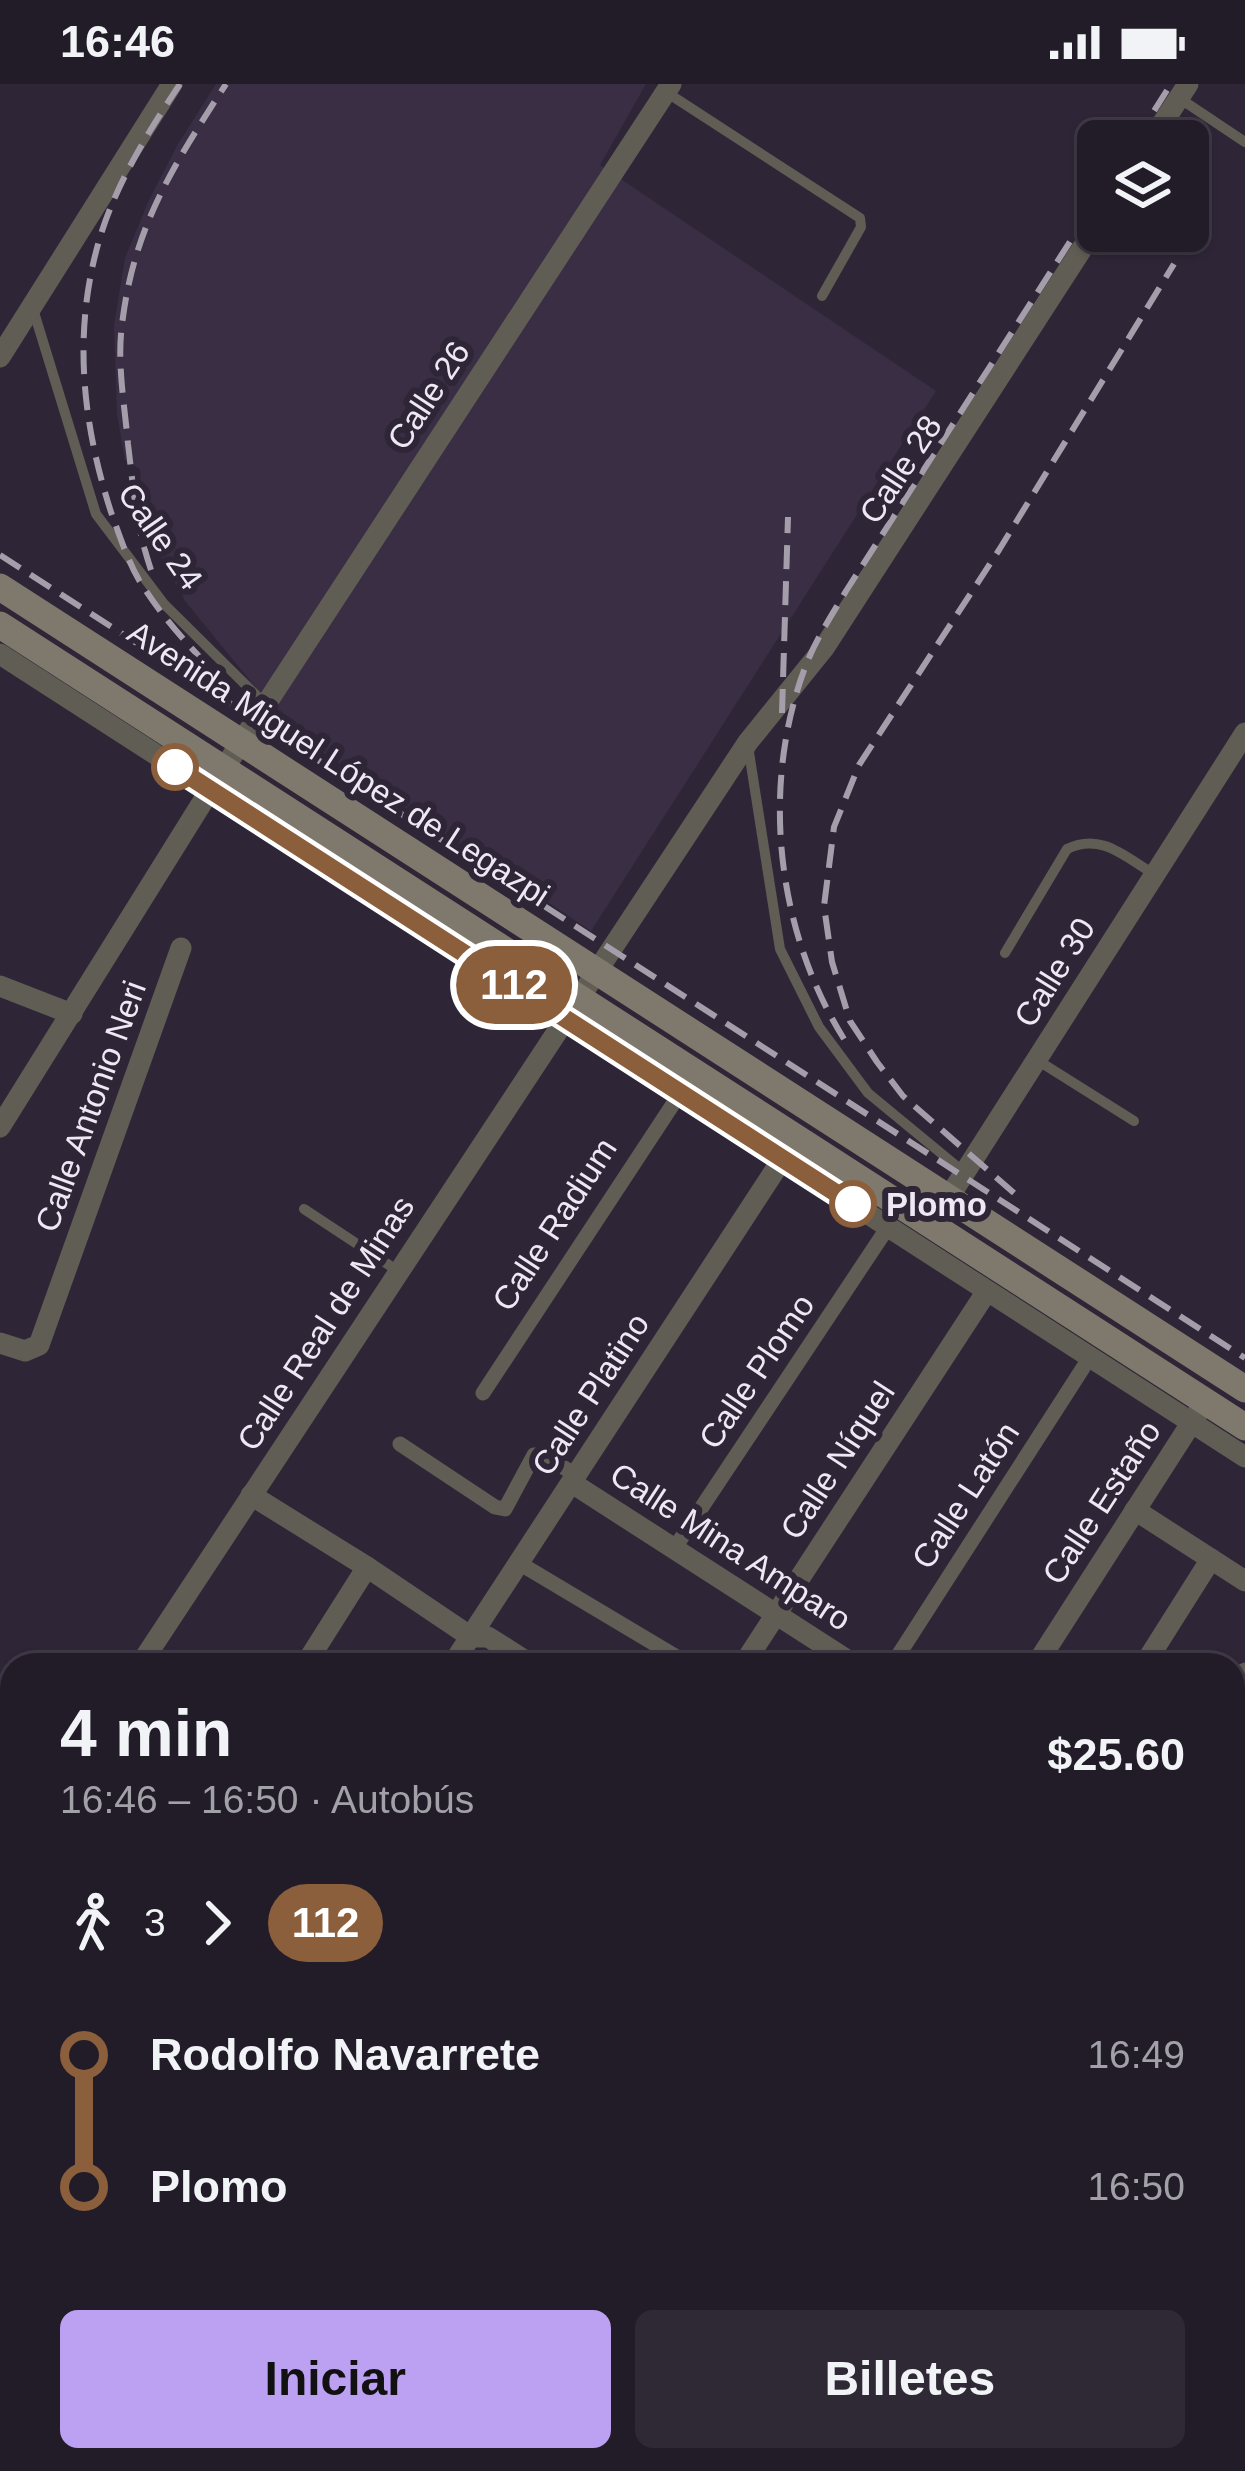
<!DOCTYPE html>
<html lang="es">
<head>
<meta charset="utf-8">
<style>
  body { margin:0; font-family:Arial,sans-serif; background:#2e2935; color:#f1f3f6; height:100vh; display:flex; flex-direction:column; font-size:45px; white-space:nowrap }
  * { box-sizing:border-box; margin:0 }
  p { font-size:39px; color:#a2a1a8 }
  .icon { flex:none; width:66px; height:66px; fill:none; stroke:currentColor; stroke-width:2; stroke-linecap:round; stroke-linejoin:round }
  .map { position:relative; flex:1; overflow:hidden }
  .panel { position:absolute; left:0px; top:1569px; width:1245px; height:819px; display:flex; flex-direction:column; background:#221c29; border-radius:36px 36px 0 0; box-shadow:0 3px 9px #0004,0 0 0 3px #3f3a46 }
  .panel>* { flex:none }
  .badge { padding:0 24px; border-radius:39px; font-size:42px; line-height:78px }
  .fabs { position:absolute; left:1077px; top:36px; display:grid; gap:24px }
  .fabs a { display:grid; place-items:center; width:132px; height:132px; border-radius:18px; background:#221c29; box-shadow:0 3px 9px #0004,0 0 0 3px #3f3a46; font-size:60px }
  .map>.badge { position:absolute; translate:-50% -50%; box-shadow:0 0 0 6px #fff }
  .legs { display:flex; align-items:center; gap:18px; height:132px; padding:0 60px; font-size:39px }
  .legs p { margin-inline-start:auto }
  .summary { display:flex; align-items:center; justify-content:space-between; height:204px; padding:0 60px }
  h1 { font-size:66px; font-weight:700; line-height:90px }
  .cta { display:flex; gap:24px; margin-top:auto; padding:24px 60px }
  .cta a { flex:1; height:138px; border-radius:18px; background:#bca0f2; color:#111; font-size:48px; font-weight:700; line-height:138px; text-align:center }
  .cta a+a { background:#2e2935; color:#f1f3f6 }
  ul { padding:0 60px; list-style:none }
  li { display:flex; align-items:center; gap:42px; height:132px; font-size:45px }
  li i { display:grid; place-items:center; width:18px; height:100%; margin:0 15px; background:currentColor }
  li i::after { content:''; width:30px; height:30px; margin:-15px; border:9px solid; border-radius:50%; background:#221c29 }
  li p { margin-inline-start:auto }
  li:first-child i { background:linear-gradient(#0000 50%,currentColor 0) }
  li:last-child i { background:linear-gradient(currentColor 50%,#0000 0) }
  .status { display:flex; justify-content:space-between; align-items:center; height:84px; padding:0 60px; background:#221c29; direction:ltr }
  .status svg { height:33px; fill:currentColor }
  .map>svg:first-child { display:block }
  .built { fill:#392e44 }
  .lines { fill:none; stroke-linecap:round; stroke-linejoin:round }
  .service { stroke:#605d54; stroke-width:10 }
  .pedestrian { stroke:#605d54; stroke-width:15 }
  .minor { stroke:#605d54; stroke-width:21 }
  .tertiary { stroke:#605d54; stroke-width:24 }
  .secondary { stroke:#7e796c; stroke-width:27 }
  .rail { stroke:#a49eab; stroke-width:6; stroke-dasharray:24 12; stroke-linecap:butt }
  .line-1-casing { stroke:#fff; stroke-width:27 }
  .line-1 { stroke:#8b5e3c; stroke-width:18 }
  .stop-1-dot { fill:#fff; stroke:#8b5e3c; stroke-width:6 }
  .labels { text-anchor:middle; stroke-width:12; stroke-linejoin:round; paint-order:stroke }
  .street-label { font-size:33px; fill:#ede8f3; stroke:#2e2637 }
  .stop-label { font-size:33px; font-weight:bold; fill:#ede8f3; stroke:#2e2637; text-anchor:start }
</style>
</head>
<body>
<div class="status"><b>16:46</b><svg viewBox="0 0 49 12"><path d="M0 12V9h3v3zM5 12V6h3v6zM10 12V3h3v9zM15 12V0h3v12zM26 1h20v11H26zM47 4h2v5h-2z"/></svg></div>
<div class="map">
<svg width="1245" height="2387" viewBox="0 0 1245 2387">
  <rect width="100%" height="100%" fill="#2e2637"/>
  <g class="built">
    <path d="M 216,0 L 646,0 L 600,81 L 936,307 L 591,847 L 293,649 L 185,517 L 144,444 L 140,385 L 125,376 L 117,330 L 114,242 L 125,174 L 149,116 L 178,60 Z"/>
    <path d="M 1245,2214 L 1245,2374 L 1233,2369 L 1233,2233 Z"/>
  </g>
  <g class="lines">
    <g class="service">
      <path d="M 666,8 L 860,134 L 861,143 L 822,212"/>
      <path d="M 1179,14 L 1245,58"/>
      <path d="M 33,225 L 96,430 L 164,520 L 266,621"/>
      <path d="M 748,662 L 780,865 L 819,943 L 868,1009 L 965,1089"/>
      <path d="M 1005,869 L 1067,765 C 1101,748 1125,773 1154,790"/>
      <path d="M 1037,976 L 1134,1037"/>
      <path d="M 304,1125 L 398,1187"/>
    </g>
    <g class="pedestrian">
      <path d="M 483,1309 L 681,1008"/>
      <path d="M 400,1360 L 495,1423 L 505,1425 L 534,1371 L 541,1371 L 577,1391"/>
      <path d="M 674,1465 L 888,1143"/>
      <path d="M 519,1479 L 690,1581"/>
      <path d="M 892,1581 L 1090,1273"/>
    </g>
    <g class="minor">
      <path d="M 1151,57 L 1188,0"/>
      <path d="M 0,273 L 172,0"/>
      <path d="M 0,570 L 1245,1373"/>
      <path d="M 0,902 L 72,930"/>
      <path d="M 0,1043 L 210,706 L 671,0"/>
      <path d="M 942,1124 L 1245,649"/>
      <path d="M 0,1259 L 25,1267 L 39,1261 L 181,864"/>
      <path d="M 572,1399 L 855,1581"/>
      <path d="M 251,1411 L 367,1483 L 471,1553 L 488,1553 L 532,1581"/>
      <path d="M 1135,1426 L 1245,1497"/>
      <path d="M 140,1581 L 748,658 L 824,564 L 1098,140"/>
      <path d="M 305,1581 L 367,1483"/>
      <path d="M 452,1581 L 783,1074"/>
      <path d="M 743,1581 L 987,1207"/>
      <path d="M 1036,1581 L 1199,1327"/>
      <path d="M 1144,1581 L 1211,1475"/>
      <path d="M 1233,1606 L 1245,1589"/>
      <path d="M 0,1642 L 12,1647"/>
      <path d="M 1233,1753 L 1245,1734"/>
      <path d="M 0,1807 L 12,1775"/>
      <path d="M 1233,1825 L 1245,1833"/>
      <path d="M 1233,1914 L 1245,1892"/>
      <path d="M 0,1926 L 12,1931"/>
      <path d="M 1233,2060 L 1245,2042"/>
      <path d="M 1233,2078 L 1245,2083"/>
      <path d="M 1233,2188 L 1245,2171"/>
      <path d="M 0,2213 L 12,2179"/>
      <path d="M 588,2376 L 619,2387"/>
      <path d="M 1030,2376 L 1059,2387"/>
      <path d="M 77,2387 L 81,2376"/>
      <path d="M 554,2387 L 559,2376"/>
      <path d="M 829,2387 L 833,2376"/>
      <path d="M 1095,2387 L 1103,2376"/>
    </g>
    <g class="tertiary">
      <path d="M 0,2215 L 12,2225"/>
      <path d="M 213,2376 L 228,2387"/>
    </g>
    <g class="secondary">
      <path d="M 0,503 L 1245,1305"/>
      <path d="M 0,541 L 1245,1343"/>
    </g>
    <g class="rail">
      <path d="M 180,0 C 150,45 119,95 102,147 C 72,241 81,335 111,428 C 119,450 127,475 139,496 C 164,537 200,575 235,608"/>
      <path d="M 1135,57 L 1171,0"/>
      <path d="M 0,471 L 1245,1274"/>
      <path d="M 151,486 C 135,438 134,408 128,360 C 125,325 118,286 121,250 C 131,147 171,85 226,0"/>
      <path d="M 782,629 L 788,433"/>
      <path d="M 844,955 C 776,846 760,701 806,581 C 816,555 832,531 846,507 L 1098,114"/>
      <path d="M 1014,1109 L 903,1012 L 877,978 L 850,937 L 832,878 L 824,822 L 834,743 L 859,681 L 999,466 L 1174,180"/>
    </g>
  </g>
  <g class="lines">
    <defs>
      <path id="line-1" d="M 175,683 L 853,1120"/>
    </defs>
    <use href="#line-1" class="line-1-casing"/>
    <use href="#line-1" class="line-1"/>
  </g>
  <g class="stop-1-dot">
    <circle cx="175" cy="683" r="21"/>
    <circle cx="853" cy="1120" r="21"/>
  </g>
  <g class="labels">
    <g class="street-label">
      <text transform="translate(428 311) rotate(-57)" y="12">Calle 26</text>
      <text transform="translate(900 385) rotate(-57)" y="12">Calle 28</text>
      <text transform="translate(161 452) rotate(55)" y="12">Calle 24</text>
      <text transform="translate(339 679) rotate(33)" y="12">Avenida Miguel López de Legazpi</text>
      <text transform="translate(1054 888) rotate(-58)" y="12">Calle 30</text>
      <text transform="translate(90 1022) rotate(-70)" y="12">Calle Antonio Neri</text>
      <text transform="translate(554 1140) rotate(-57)" y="12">Calle Radium</text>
      <text transform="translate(325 1239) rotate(-57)" y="12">Calle Real de Minas</text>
      <text transform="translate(756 1287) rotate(-56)" y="12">Calle Plomo</text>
      <text transform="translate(590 1310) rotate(-57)" y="12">Calle Platino</text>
      <text transform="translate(837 1376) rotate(-57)" y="12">Calle Níquel</text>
      <text transform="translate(965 1411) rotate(-57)" y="12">Calle Latón</text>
      <text transform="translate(1101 1418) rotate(-57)" y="12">Calle Estaño</text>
      <text transform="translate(731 1462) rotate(33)" y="12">Calle Mina Amparo</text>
    </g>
    <g class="stop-label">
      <text x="886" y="1132">Plomo</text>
    </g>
  </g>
</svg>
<div class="fabs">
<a><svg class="icon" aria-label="layers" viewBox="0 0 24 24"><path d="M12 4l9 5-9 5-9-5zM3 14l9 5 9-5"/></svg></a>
</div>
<b class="badge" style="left:514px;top:901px;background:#8b5e3c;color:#fff">112</b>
<section class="panel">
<div class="summary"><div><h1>4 min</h1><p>16:46 – 16:50 · Autobús</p></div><b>$25.60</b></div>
<div class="legs"><svg class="icon" aria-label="walk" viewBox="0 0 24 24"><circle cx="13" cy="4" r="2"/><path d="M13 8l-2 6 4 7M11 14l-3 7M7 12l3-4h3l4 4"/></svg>3<svg class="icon" aria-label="forward" viewBox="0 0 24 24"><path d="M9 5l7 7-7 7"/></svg><b class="badge" style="background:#8b5e3c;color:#fff">112</b></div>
<ul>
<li><i style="color:#8b5e3c"></i><b>Rodolfo Navarrete</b><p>16:49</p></li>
<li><i style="color:#8b5e3c"></i><b>Plomo</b><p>16:50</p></li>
</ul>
<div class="cta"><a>Iniciar</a><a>Billetes</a></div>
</section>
</div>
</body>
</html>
